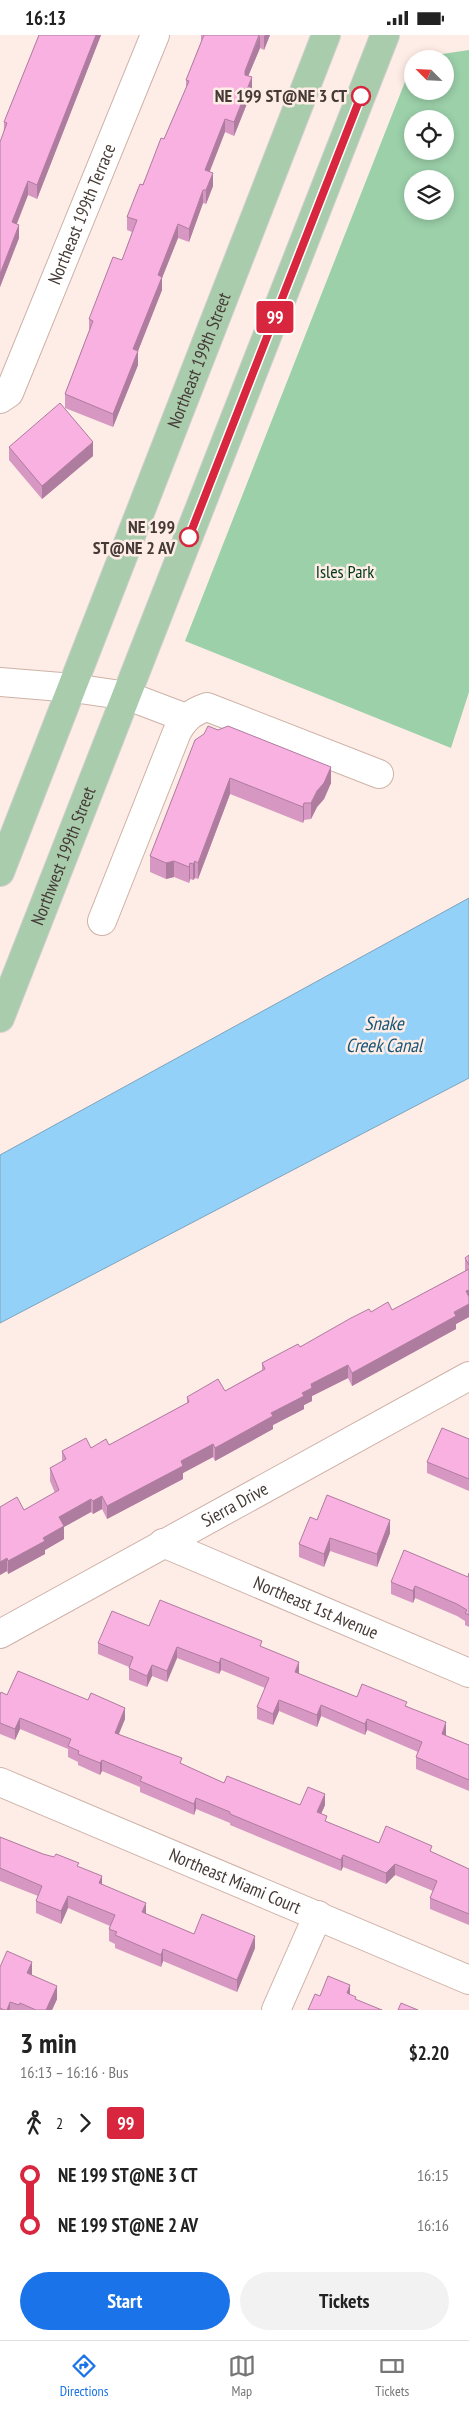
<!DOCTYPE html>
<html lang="en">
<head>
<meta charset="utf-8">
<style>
  body { margin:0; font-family:"PT Sans Narrow",sans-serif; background:#f2f2f2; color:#222; height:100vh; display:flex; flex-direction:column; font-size:19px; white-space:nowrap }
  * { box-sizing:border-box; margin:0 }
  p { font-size:16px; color:#767676 }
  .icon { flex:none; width:28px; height:28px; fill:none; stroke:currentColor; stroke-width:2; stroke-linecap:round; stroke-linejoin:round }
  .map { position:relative; height:1975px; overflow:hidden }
  .side { display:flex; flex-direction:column; background:#fff; flex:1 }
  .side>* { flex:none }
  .badge { padding:0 10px; border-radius:4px; font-size:18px; line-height:32px }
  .needle { width:32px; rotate:294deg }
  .buttons { position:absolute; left:404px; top:15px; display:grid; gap:10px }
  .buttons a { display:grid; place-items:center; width:50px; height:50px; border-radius:50%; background:#fff; box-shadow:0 2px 8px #0003; font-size:25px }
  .map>.badge { position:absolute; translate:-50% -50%; box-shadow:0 0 0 2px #fff }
  .legs { display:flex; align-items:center; gap:8px; height:55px; padding:0 20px; font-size:16px }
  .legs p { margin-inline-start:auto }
  .overview { display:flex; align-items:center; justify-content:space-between; height:85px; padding:0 20px }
  h1 { font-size:28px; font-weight:700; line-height:38px }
  .action { display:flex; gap:10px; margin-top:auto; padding:10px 20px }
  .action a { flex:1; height:58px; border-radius:30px; background:#1a73e8; color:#fff; font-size:20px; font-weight:700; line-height:58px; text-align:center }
  .action a+a { background:#f2f2f2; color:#222 }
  ul { padding:0 20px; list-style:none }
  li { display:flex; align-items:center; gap:18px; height:50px; font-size:19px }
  li i { display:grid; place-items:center; width:8px; height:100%; margin:0 6px; background:currentColor }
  li i::after { content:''; width:12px; height:12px; margin:-6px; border:4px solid; border-radius:50%; background:#fff }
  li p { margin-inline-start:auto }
  li:first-child i { background:linear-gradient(#0000 50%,currentColor 0) }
  li:last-child i { background:linear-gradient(currentColor 50%,#0000 0) }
  .status { display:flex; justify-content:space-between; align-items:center; height:35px; padding:0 25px; background:#fff; direction:ltr }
  .status svg { height:14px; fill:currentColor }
  .tabs { display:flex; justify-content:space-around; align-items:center; height:70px; border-top:1px solid #e0e0e0; background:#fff; font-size:14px; color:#767676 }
  .tabs a { display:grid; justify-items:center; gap:2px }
  .tabs .active { color:#1a73e8 }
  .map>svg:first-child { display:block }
  .green { fill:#9bd0a9; fill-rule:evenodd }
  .water { fill:#93d1f8; stroke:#7ca4be }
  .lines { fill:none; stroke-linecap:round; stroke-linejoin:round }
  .minor-casing { stroke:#cdb2a8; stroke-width:30 }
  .major-casing { stroke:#d2d0cf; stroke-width:30 }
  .minor { stroke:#fff; stroke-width:28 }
  .major { stroke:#a9ccad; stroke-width:28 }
  .wall { fill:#d698c2 }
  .shaded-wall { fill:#ae7c9e }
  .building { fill:#f9b1e2; stroke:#ae7c9e }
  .line-1-casing { stroke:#fff; stroke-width:11 }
  .line-1 { stroke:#d7263d; stroke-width:8 }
  .stop-1-dot { fill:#fff; stroke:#d7263d; stroke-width:2.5 }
  .labels { text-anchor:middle; stroke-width:5; stroke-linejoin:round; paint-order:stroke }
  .stop-label { font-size:18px; font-weight:bold; fill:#453a36; stroke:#feede6; text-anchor:end }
  .street-label { font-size:18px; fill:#453a36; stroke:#feede6 }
  .park-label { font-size:18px; fill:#003919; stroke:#feede6 }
  .water-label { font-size:19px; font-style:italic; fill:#175575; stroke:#feede6 }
</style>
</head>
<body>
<div class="status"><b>16:13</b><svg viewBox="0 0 49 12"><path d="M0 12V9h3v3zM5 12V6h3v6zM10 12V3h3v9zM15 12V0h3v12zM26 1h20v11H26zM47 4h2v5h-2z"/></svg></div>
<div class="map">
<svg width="469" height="1975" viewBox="0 0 469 1975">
  <rect width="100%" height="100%" fill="#feede6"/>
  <path class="green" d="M 469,15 L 469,657 L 451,713 L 185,606 L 412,29 L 412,56 L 445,56 L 445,24 L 415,23 ZM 412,84 L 445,84 L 445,116 L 412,116 ZM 412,144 L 445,144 L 445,176 L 412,176 Z"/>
  <path class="water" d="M 469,863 L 469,1043 L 0,1288 L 0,1120 Z"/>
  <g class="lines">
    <defs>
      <g id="minor">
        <path id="s1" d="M 0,364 L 9,358 L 155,0"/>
        <path d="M 0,647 L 73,653 L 128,661 L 186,683"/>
        <path d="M 102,886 L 177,697 C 185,683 192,677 207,672 L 379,739"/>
        <path id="s2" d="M 163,1508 L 469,1638"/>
        <path id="s3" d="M 0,1599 L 469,1341"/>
        <path id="s4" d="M 0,1747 L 469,1945"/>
        <path d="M 276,1975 L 318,1880"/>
      </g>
      <g id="major">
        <path id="s5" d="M 0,837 L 326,0"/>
        <path id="s6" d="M 0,983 L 385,0"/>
      </g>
    </defs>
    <use href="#minor" class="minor-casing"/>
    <use href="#major" class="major-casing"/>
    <use href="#minor" class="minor"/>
    <use href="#major" class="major"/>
  </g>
  <g class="wall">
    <path d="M 39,0 L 101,0 L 37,164 L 28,160 L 17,189 L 19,203 L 0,252 L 4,87 Z"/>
    <path d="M 201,0 L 270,0 L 264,15 L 260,13 L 248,41 L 252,56 L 234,101 L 225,97 L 210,136 L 213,151 L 206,169 L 203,168 L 189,207 L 178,203 L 162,243 L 162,255 L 138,316 L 138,330 L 113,392 L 65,373 L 65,359 L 89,296 L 89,284 L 122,225 L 132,197 L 127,195 L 127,182 L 164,104 L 186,53 L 186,45 L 201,7 Z"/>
    <path d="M 9,412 L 93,421 L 42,464 L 9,425 Z"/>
    <path d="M 195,705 L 331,748 L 324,764 L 317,772 L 311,784 L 304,785 L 303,788 L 230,759 L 198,844 L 195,843 L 193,845 L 190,844 L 189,848 L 174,842 L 166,844 L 150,837 L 150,821 Z"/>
    <path d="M 469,1220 L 469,1282 L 456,1289 L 456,1294 L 352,1351 L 348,1343 L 312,1361 L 312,1366 L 304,1370 L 304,1374 L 273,1390 L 273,1394 L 215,1426 L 213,1422 L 183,1438 L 183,1444 L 107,1484 L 102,1474 L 93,1479 L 91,1477 L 64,1492 L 64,1504 L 45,1515 L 45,1519 L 8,1539 L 7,1536 L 0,1540 L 24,1475 L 55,1458 L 50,1446 L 50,1433 L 62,1427 L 62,1416 L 109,1410 L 187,1368 L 187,1362 L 225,1356 L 262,1335 L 262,1328 L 300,1312 L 371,1277 L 392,1275 L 465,1236 L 465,1223 Z"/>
    <path d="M 469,1404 L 469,1456 L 427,1438 L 427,1427 Z"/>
    <path d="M 317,1485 L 390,1498 L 377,1532 L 330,1516 L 324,1532 L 299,1522 L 299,1509 Z"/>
    <path d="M 469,1538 L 469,1592 L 465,1590 L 465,1586 L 457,1581 L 415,1563 L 413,1568 L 391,1559 L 391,1547 L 468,1542 Z"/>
    <path d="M 149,1591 L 262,1612 L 299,1639 L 357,1662 L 407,1671 L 446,1699 L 446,1701 L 469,1710 L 469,1756 L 416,1734 L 416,1722 L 418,1717 L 367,1695 L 365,1700 L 321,1681 L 317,1692 L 279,1676 L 273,1690 L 257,1684 L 257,1672 L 265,1653 L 221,1635 L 219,1639 L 177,1623 L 167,1647 L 152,1641 L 147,1652 L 129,1645 L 129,1632 L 98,1619 L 98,1608 Z"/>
    <path d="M 0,1660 L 7,1660 L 125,1684 L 118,1699 L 182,1729 L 224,1748 L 300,1770 L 325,1770 L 321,1779 L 327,1787 L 379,1808 L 432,1817 L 469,1834 L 469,1890 L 430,1874 L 430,1863 L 433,1856 L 395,1840 L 386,1849 L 343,1832 L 341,1836 L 230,1790 L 230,1788 L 196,1774 L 194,1780 L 140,1757 L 140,1752 L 102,1736 L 100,1740 L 78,1730 L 78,1727 L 68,1722 L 68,1714 L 20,1694 L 15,1705 L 0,1699 Z"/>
    <path d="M 0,1802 L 43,1819 L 79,1832 L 102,1850 L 146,1879 L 194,1899 L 255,1913 L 237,1957 L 163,1926 L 161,1932 L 115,1913 L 115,1909 L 109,1906 L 109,1894 L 110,1891 L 68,1873 L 61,1889 L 36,1878 L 36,1866 L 38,1861 L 0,1846 Z"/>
    <path d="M 0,1932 L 32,1940 L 57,1964 L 52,1975 L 0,1975 Z"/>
  </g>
  <g class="shaded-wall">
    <path d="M 96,0 L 101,0 L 37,164 L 37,150 Z"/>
    <path d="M 260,0 L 260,13 L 245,49 L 245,36 Z"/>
    <path d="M 265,0 L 270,0 L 264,15 L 264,1 Z"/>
    <path d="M 252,42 L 252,56 L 234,101 L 234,87 Z"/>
    <path d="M 225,84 L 225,97 L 205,148 L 205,135 Z"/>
    <path d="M 213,138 L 213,151 L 206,169 L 206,155 Z"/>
    <path d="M 28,146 L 28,160 L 12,200 L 12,187 Z"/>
    <path d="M 203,155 L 203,168 L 189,207 L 189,194 Z"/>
    <path d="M 178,189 L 178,203 L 162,243 L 162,255 L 138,316 L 138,330 L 113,392 L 113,379 L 133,314 L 158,240 Z"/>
    <path d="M 19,190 L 19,203 L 0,252 L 0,239 Z"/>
    <path d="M 93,407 L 93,421 L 42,464 L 42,451 Z"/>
    <path d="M 331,732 L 331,748 L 324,764 L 317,772 L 311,784 L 311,768 L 317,756 Z"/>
    <path d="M 230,743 L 230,759 L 198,844 L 198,828 Z"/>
    <path d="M 304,768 L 304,785 L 303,788 L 303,772 Z"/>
    <path d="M 174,826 L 174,842 L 166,844 L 166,828 Z"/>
    <path d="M 195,826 L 195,843 L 193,845 L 193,829 Z"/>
    <path d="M 190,828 L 190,844 L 189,848 L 189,832 Z"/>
    <path d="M 469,1255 L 469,1267 L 466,1256 Z"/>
    <path d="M 469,1269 L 469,1282 L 456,1289 L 456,1294 L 352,1351 L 352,1338 Z"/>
    <path d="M 348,1330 L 348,1343 L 312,1361 L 312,1366 L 304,1370 L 304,1374 L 273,1390 L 273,1394 L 215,1426 L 215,1413 L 302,1358 L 311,1349 Z"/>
    <path d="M 213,1409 L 213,1422 L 183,1438 L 183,1444 L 107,1484 L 107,1471 L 181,1426 Z"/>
    <path d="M 102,1461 L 102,1474 L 93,1479 L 93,1466 Z"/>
    <path d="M 91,1464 L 91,1477 L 64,1492 L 64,1504 L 45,1515 L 45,1519 L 8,1539 L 8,1526 L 43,1503 L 59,1482 Z"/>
    <path d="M 390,1485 L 390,1498 L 377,1532 L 377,1519 Z"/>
    <path d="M 330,1503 L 330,1516 L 324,1532 L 324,1519 Z"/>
    <path d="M 7,1523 L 7,1536 L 0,1540 L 0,1527 Z"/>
    <path d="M 415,1551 L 415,1563 L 413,1568 L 413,1556 Z"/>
    <path d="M 177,1612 L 177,1623 L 167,1647 L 167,1636 Z"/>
    <path d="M 221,1623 L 221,1635 L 219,1639 L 219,1628 Z"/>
    <path d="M 299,1627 L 299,1638 L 295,1648 L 295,1637 Z"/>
    <path d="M 152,1630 L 152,1641 L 147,1652 L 147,1641 Z"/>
    <path d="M 279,1665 L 279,1676 L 273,1690 L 273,1679 Z"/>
    <path d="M 321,1670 L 321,1681 L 317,1692 L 317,1680 Z"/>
    <path d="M 125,1673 L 125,1684 L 115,1709 L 115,1698 Z"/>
    <path d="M 20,1683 L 20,1694 L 15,1705 L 15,1694 Z"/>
    <path d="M 367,1684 L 367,1695 L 365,1700 L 365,1689 Z"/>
    <path d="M 446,1687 L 446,1699 L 442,1710 L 442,1699 Z"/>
    <path d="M 102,1725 L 102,1736 L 100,1740 L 100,1728 Z"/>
    <path d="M 325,1759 L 325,1770 L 317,1788 L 317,1777 Z"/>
    <path d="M 196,1763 L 196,1774 L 194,1780 L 194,1769 Z"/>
    <path d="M 343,1820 L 343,1832 L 341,1836 L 341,1825 Z"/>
    <path d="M 395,1829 L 395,1840 L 386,1849 L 386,1838 Z"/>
    <path d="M 102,1841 L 102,1854 L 99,1848 Z"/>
    <path d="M 68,1861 L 68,1873 L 61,1889 L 61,1876 Z"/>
    <path d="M 146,1868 L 146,1880 L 142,1877 Z"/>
    <path d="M 255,1901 L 255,1913 L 237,1957 L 237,1945 Z"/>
    <path d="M 163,1914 L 163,1926 L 161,1932 L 161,1920 Z"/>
    <path d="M 32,1927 L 32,1940 L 27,1938 Z"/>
    <path d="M 350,1950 L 350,1961 L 347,1958 Z"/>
    <path d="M 57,1951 L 57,1964 L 52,1975 L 46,1975 Z"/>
    <path d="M 10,1967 L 10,1975 L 7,1975 Z"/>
  </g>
  <g class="building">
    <path d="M 39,0 L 96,0 L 37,150 L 28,146 L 12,187 L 19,190 L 0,239 L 0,107 L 7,88 L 4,87 Z"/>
    <path d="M 204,0 L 259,0 L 245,36 L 245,40 L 252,42 L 234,87 L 225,84 L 205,135 L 213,138 L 206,155 L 203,155 L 189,194 L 178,189 L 158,240 L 162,242 L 133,314 L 138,316 L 113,379 L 65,359 L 93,286 L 89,284 L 113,222 L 122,225 L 137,185 L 127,182 L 140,149 L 143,150 L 161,103 L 164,104 L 189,46 L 186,45 Z"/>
    <path d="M 60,368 L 93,407 L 42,451 L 9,412 Z"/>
    <path d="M 208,691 L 218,695 L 228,691 L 331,732 L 324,748 L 317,756 L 311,768 L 304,768 L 303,772 L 230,743 L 198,828 L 195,826 L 193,829 L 190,828 L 189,832 L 174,826 L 166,828 L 150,821 L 195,705 L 204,699 Z"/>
    <path d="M 469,1220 L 469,1230 L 465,1223 Z"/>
    <path d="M 469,1234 L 469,1255 L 466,1256 L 469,1262 L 469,1269 L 454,1277 L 456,1281 L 352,1338 L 348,1330 L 311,1349 L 312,1353 L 302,1358 L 304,1361 L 271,1378 L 273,1381 L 215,1413 L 213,1409 L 181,1426 L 183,1431 L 107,1471 L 102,1461 L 93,1466 L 91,1464 L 59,1482 L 64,1491 L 43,1503 L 45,1506 L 8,1526 L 7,1523 L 0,1527 L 0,1472 L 17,1462 L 24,1475 L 59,1455 L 50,1433 L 66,1424 L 62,1416 L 86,1403 L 91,1413 L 106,1404 L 109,1410 L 189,1367 L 187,1362 L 218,1344 L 225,1356 L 265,1334 L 262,1328 L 298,1309 L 300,1312 L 351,1283 L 369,1274 L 371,1277 L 388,1267 L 392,1275 Z"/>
    <path d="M 442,1393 L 469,1404 L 469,1444 L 427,1427 Z"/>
    <path d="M 327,1460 L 390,1485 L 377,1519 L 330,1503 L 324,1519 L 299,1509 L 310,1482 L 317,1485 Z"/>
    <path d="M 404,1515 L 468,1542 L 469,1538 L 469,1580 L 465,1578 L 467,1575 L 457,1569 L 415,1551 L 413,1556 L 391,1547 Z"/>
    <path d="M 160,1565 L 262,1606 L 260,1611 L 299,1627 L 295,1637 L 357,1662 L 362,1649 L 407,1667 L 405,1671 L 446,1687 L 442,1699 L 469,1710 L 469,1745 L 416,1722 L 422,1707 L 367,1684 L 365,1689 L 321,1670 L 317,1680 L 279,1665 L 273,1679 L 257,1672 L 269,1643 L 221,1623 L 219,1628 L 177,1612 L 167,1636 L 152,1630 L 147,1641 L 129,1633 L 133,1622 L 98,1608 L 112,1576 L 149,1591 Z"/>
    <path d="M 18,1636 L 88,1665 L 91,1658 L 125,1673 L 115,1698 L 182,1723 L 180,1728 L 224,1748 L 227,1741 L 300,1770 L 308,1752 L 325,1759 L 317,1777 L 327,1781 L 325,1786 L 379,1808 L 386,1791 L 432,1811 L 430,1816 L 469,1834 L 469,1879 L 430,1863 L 437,1846 L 395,1829 L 386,1838 L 343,1820 L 341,1825 L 230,1779 L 230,1777 L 196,1763 L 194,1769 L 140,1746 L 142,1742 L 102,1725 L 100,1728 L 78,1719 L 79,1716 L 68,1711 L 71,1704 L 20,1683 L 15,1694 L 0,1688 L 0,1660 L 1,1657 L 7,1660 Z"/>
    <path d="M 0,1802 L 43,1819 L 54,1822 L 56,1819 L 79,1828 L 77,1831 L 102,1841 L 99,1848 L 146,1868 L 142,1877 L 194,1899 L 202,1879 L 255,1901 L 237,1945 L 163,1914 L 161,1920 L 115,1900 L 117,1897 L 109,1894 L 115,1880 L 68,1861 L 61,1876 L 36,1866 L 42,1851 L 0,1833 Z"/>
    <path d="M 7,1916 L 32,1927 L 27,1938 L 57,1951 L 46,1975 L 36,1975 L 20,1968 L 19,1970 L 10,1967 L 7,1975 L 4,1975 L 0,1973 L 0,1932 Z"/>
    <path d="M 328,1941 L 350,1950 L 347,1958 L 356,1962 L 355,1964 L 382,1975 L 308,1975 L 315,1959 L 320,1961 Z"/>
    <path d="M 401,1968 L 418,1975 L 398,1975 Z"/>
  </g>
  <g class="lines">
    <defs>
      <path id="line-1" d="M 189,502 L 361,61"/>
    </defs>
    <use href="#line-1" class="line-1-casing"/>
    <use href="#line-1" class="line-1"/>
  </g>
  <g class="stop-1-dot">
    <circle cx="361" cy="61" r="9"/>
    <circle cx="189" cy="502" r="9"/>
  </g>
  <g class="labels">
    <g class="stop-label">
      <text x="347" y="67">NE 199 ST@NE 3 CT</text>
      <text x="175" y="498">NE 199<tspan x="175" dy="21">ST@NE 2 AV</tspan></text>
    </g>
    <g class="street-label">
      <text dy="6" stroke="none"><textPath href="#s1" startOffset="204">Northeast 199th Terrace</textPath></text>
      <text dy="6" stroke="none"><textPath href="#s5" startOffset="549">Northeast 199th Street</textPath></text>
      <text dy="6" stroke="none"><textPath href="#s6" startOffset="174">Northwest 199th Street</textPath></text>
      <text dy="6" stroke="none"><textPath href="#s3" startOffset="268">Sierra Drive</textPath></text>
      <text dy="6" stroke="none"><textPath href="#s2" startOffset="166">Northeast 1st Avenue</textPath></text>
      <text dy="6" stroke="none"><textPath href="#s4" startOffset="255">Northeast Miami Court</textPath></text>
    </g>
    <g class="park-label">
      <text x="345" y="543">Isles Park</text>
    </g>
    <g class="water-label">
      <text x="384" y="995">Snake<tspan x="384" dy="22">Creek Canal</tspan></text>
    </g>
  </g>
</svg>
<div class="buttons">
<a><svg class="needle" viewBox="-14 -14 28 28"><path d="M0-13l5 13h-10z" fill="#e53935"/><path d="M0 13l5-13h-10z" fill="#767676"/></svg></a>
<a><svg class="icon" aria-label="locate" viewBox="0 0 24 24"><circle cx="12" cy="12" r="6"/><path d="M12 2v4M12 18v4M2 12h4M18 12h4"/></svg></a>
<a><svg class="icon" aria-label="layers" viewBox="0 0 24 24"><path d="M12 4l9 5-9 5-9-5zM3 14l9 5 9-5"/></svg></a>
</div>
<b class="badge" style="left:275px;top:282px;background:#d7263d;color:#fff">99</b>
</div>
<section class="side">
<div class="overview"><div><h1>3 min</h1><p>16:13 – 16:16 · Bus</p></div><b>$2.20</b></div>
<div class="legs"><svg class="icon" aria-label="walk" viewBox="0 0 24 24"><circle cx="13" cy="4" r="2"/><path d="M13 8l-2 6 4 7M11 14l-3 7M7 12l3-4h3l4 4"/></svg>2<svg class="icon" aria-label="forward" viewBox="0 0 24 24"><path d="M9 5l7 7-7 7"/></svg><b class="badge" style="background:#d7263d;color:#fff">99</b></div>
<ul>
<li><i style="color:#d7263d"></i><b>NE 199 ST@NE 3 CT</b><p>16:15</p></li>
<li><i style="color:#d7263d"></i><b>NE 199 ST@NE 2 AV</b><p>16:16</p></li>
</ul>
<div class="action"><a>Start</a><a>Tickets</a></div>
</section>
<nav class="tabs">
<a class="active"><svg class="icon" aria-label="directions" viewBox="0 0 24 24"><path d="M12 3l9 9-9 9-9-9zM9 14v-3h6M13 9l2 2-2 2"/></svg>Directions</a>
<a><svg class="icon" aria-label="map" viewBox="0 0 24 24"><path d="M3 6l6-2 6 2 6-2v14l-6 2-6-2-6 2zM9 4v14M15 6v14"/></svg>Map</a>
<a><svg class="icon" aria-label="tickets" viewBox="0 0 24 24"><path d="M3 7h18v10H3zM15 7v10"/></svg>Tickets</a>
</nav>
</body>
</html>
